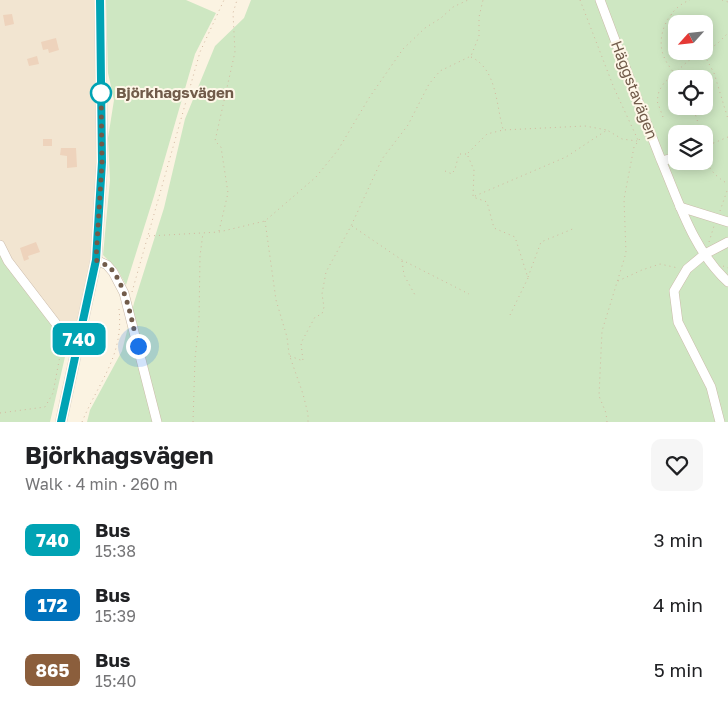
<!DOCTYPE html>
<html lang="en">
<head>
<meta charset="utf-8">
<style>
  body { margin:0; font-family:"Golos Text",sans-serif; background:#f6f6f6; color:#202124; height:100vh; display:flex; flex-direction:column; font-size:19px; white-space:nowrap }
  * { box-sizing:border-box; margin:0 }
  p { font-size:16px; color:#757577 }
  .icon { flex:none; width:28px; height:28px; fill:none; stroke:currentColor; stroke-width:2; stroke-linecap:round; stroke-linejoin:round }
  .map { position:relative; height:422px; overflow:hidden }
  .side { display:flex; flex-direction:column; background:#fff; flex:1 }
  .side>* { flex:none }
  .badge { padding:0 10px; border-radius:8px; font-size:18px; line-height:32px }
  .needle { width:32px; rotate:243deg }
  .controls { position:absolute; left:668px; top:15px; display:grid; gap:10px }
  .controls a { display:grid; place-items:center; width:45px; height:45px; border-radius:10px; background:#fff; box-shadow:0 2px 12px #0003; font-size:25px }
  .you { position:absolute; width:25px; height:25px; margin:-12px; border:4px solid #fff; border-radius:50%; background:#1a73e8; box-shadow:0 0 0 8px #1a73e833 }
  .map>.badge { position:absolute; translate:-50% -50%; box-shadow:0 0 0 2px #fff }
  .round { display:grid; place-items:center; flex:none; width:52px; height:52px; border-radius:10px; background:#f6f6f6 }
  .summary { display:flex; align-items:center; justify-content:space-between; height:85px; padding:0 25px }
  h1 { font-size:24px; font-weight:700; line-height:38px }
  ul { padding:0; list-style:none }
  li { display:flex; align-items:center; gap:15px; height:65px; padding:0 25px }
  li div { flex:1 }
  li b { display:block; font-size:19px }
  li em { font-style:normal }
  li .badge { min-width:55px; font-weight:700; text-align:center }
  .map>svg:first-child { display:block }
  .residential { fill:#f2e5d1 }
  .green { fill:#cee7c2; fill-rule:evenodd }
  .building { fill:#eed3bc }
  .lines { fill:none; stroke-linecap:round; stroke-linejoin:round }
  .minor-casing { stroke:#cbbbaa; stroke-width:10 }
  .major-casing { stroke:#dad4d0; stroke-width:12 }
  .path { stroke:#d3b79f; stroke-width:1; stroke-dasharray:1 4; stroke-linecap:butt }
  .minor { stroke:#fff; stroke-width:9 }
  .major { stroke:#f6dc9e; stroke-width:11 }
  .line-casing { stroke:#fff; stroke-width:11 }
  .line { stroke:#00a3b4; stroke-width:8 }
  .walk { stroke:#715b4a; stroke-width:5; stroke-dasharray:0 9 }
  .stop-dot { fill:#fff; stroke:#00a3b4; stroke-width:2.5 }
  .labels { text-anchor:middle; stroke-width:4; stroke-linejoin:round; paint-order:stroke }
  .street-label { font-size:15px; fill:#715b4a; stroke:#fef7e8 }
  .stop-label { font-size:15px; font-weight:bold; fill:#715b4a; stroke:#fef7e8; text-anchor:start }
</style>
</head>
<body>
<div class="map">
<svg width="728" height="422" viewBox="0 0 728 422">
  <rect width="100%" height="100%" fill="#fbf3e2"/>
  <path class="residential" d="M 0,0 L 94,0 L 98,152 L 92,250 L 76,333 L 70,335 L 0,250 Z"/>
  <g class="green">
    <path d="M 106,0 L 186,0 L 216,13 L 195,54 L 154,196 L 126,285 L 117,269 L 103,255 L 110,180 L 108,138 L 114,100 L 108,73 Z"/>
    <path d="M 251,0 L 728,0 L 728,422 L 87,422 L 90,410 L 122,351 L 134,303 L 164,208 L 185,119 L 215,46 L 244,18 ZM 676,24 L 704,24 L 704,51 L 676,51 ZM 676,79 L 704,79 L 704,106 L 676,106 ZM 676,134 L 704,134 L 704,161 L 676,161 Z"/>
    <path d="M 0,250 L 10,259 L 70,335 L 50,422 L 0,422 Z"/>
  </g>
  <g class="building">
    <path d="M 12,14 L 14,24 L 5,26 L 3,15 Z"/>
    <path d="M 56,38 L 59,50 L 49,53 L 48,49 L 43,50 L 41,42 Z"/>
    <path d="M 37,56 L 39,64 L 29,66 L 27,59 Z"/>
    <rect x="43" y="139" width="9" height="7"/>
    <path d="M 61,148 L 76,148 L 77,167 L 67,168 L 67,156 L 60,155 Z"/>
    <path d="M 36,242 L 40,252 L 28,256 L 29,259 L 24,261 L 20,248 Z"/>
  </g>
  <g class="lines">
    <defs>
      <g id="minor">
        <path d="M 600,0 C 620,53 640,107 661,160 C 679,202 693,250 728,282"/>
        <path d="M 662,161 L 676,157"/>
        <path d="M 680,207 L 728,222"/>
        <path d="M 0,245 L 8,261 L 67,338 L 78,342"/>
        <path d="M 96,260 L 107,265 L 113,272 L 124,293 L 157,422"/>
        <path d="M 720,422 L 711,387 L 678,322 L 674,291 L 687,269 L 705,254 L 728,242"/>
      </g>
      <path id="major" d="M 61,422 L 96,260 L 102,162 L 100,0"/>
    </defs>
    <use href="#minor" class="minor-casing"/>
    <use href="#major" class="major-casing"/>
    <g class="path">
      <path d="M 580,0 L 614,88 L 638,140"/>
      <path d="M 722,0 L 728,2"/>
      <path d="M 671,14 L 682,24"/>
      <path d="M 702,51 L 714,73 L 728,119"/>
      <path d="M 471,57 C 497,69 496,105 503,129"/>
      <path d="M 678,79 C 674,72 668,66 665,59 C 654,38 668,8 690,0"/>
      <path d="M 692,106 L 697,119 L 700,134"/>
      <path d="M 663,117 L 657,101 L 659,91 L 664,83 L 688,61 L 717,44 L 728,33"/>
      <path d="M 704,147 L 728,137"/>
      <path d="M 704,154 C 708,169 715,176 728,184"/>
      <path d="M 445,171 L 452,174 L 455,169 L 459,154 L 466,154"/>
      <path d="M 475,196 L 566,157 L 607,130 L 622,139 L 637,141"/>
      <path d="M 720,211 L 728,188"/>
      <path d="M 265,221 L 276,300 L 287,337 L 289,354 L 303,394 L 308,414 L 308,422"/>
      <path d="M 352,226 L 402,260 L 469,294"/>
      <path d="M 219,231 L 228,193 L 221,147 L 215,141 L 235,52 L 233,13 L 237,0"/>
      <path d="M 149,236 L 219,232 L 265,221 L 316,177 L 338,150 L 369,98 L 403,49 L 425,28 L 441,18 L 453,7 L 468,0"/>
      <path d="M 709,242 L 714,226"/>
      <path d="M 402,261 L 404,275 L 415,295"/>
      <path d="M 723,266 L 728,268"/>
      <path d="M 528,277 L 541,242 L 575,228"/>
      <path d="M 618,281 L 642,270 L 660,264 L 678,268"/>
      <path d="M 132,292 L 200,52 L 224,0"/>
      <path d="M 510,315 L 528,278 L 515,237 L 494,228 L 487,202 L 473,197 L 474,170 L 467,154 L 487,134 L 503,130 L 585,126 L 607,130"/>
      <path d="M 290,356 L 303,361 L 301,343 L 315,317 L 322,314 L 324,307 L 322,294 L 326,272 L 351,226 L 382,159 L 408,125 L 429,84 L 440,71 L 471,56 L 479,36 L 479,17 L 483,0"/>
      <path d="M 0,413 L 45,407 L 53,393 L 62,345"/>
      <path d="M 82,422 C 99,381 124,356 119,309"/>
      <path d="M 193,422 L 195,359 L 199,321 L 200,256 L 203,233"/>
      <path d="M 607,422 L 606,413 L 599,396 L 602,331 L 626,253 L 624,199 L 634,147 L 642,136"/>
    </g>
    <use href="#minor" class="minor"/>
    <use href="#major" class="major"/>
  </g>
  <g class="lines">
    <defs>
      <path id="line" d="M 61,422 L 96,260 L 102,162 L 100,0"/>
    </defs>
    <use href="#line" class="line-casing"/>
    <use href="#line" class="line"/>
    <path class="walk" d="M 101,93 L 101,87 L 102,162 L 96,260 C 104,264 111,267 115,274 C 128,295 132,323 138,346"/>
  </g>
  <circle class="stop-dot" cx="101" cy="93" r="10"/>
  <g class="labels">
    <g class="street-label">
      <text transform="translate(634 90) rotate(69)" y="5">Häggstavägen</text>
    </g>
    <g class="stop-label">
      <text x="116" y="98">Björkhagsvägen</text>
    </g>
  </g>
</svg>
<div class="controls">
<a><svg class="needle" viewBox="-14 -14 28 28"><path d="M0-13l5 13h-10z" fill="#e53935"/><path d="M0 13l5-13h-10z" fill="#757577"/></svg></a>
<a><svg class="icon" aria-label="locate" viewBox="0 0 24 24"><circle cx="12" cy="12" r="6"/><path d="M12 2v4M12 18v4M2 12h4M18 12h4"/></svg></a>
<a><svg class="icon" aria-label="layers" viewBox="0 0 24 24"><path d="M12 4l9 5-9 5-9-5zM3 14l9 5 9-5"/></svg></a>
</div>
<div class="you" style="left:138px;top:346px"></div>
<b class="badge" style="left:79px;top:339px;background:#00a3b4;color:#fff">740</b>
</div>
<section class="side">
<div class="summary"><div><h1>Björkhagsvägen</h1><p>Walk · 4 min · 260 m</p></div><a class="round"><svg class="icon" aria-label="heart" viewBox="0 0 24 24"><path d="M12 20l-8-8c-3-5 5-10 8-4 3-6 11-1 8 4z"/></svg></a></div>
<ul>
<li><span class="badge" style="background:#00a3b4;color:#fff">740</span><div><b>Bus</b><p>15:38</p></div><em>3 min</em></li>
<li><span class="badge" style="background:#0072bc;color:#fff">172</span><div><b>Bus</b><p>15:39</p></div><em>4 min</em></li>
<li><span class="badge" style="background:#8b5e3c;color:#fff">865</span><div><b>Bus</b><p>15:40</p></div><em>5 min</em></li>
</ul>
</section>
</body>
</html>
